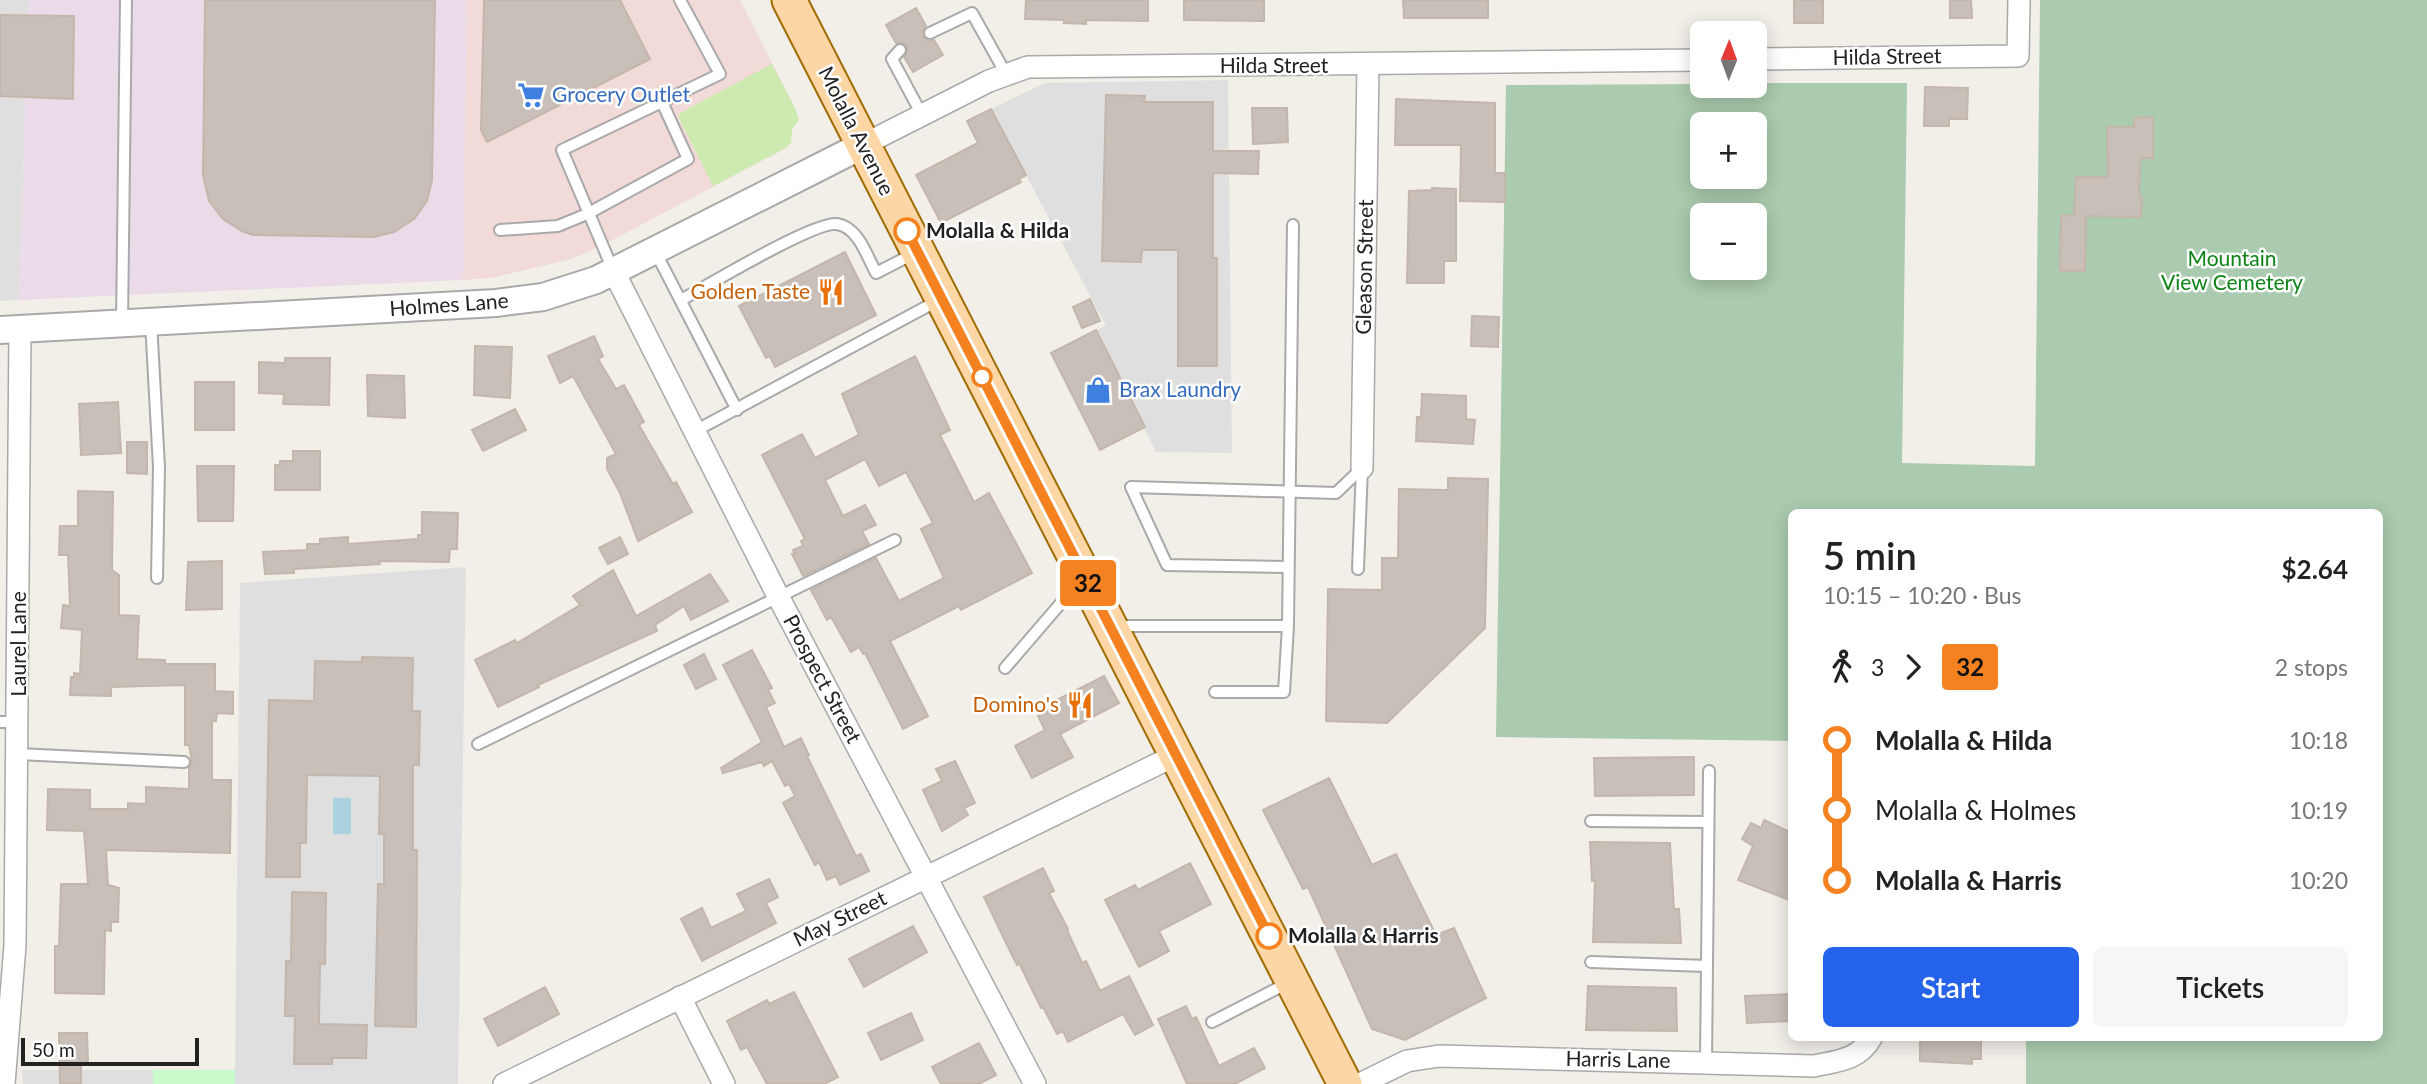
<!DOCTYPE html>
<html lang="en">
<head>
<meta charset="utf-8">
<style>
  body { margin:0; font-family:Lato,sans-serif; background:#f6f6f6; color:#222; height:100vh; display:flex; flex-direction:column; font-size:26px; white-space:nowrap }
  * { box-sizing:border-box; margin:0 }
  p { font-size:23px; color:#767676 }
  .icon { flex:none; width:38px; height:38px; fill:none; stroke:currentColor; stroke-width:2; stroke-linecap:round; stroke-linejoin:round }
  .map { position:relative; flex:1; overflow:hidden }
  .drawer { position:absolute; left:1788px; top:509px; width:595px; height:532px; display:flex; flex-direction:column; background:#fff; border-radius:10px; box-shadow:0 4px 18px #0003 }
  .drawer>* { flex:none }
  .badge { padding:0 14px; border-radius:5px; font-size:24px; line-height:46px }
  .needle { width:46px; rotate:1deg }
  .buttons { position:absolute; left:1690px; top:21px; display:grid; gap:14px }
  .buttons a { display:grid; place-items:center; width:77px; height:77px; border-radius:10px; background:#fff; box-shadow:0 4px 18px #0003; font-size:35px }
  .scale { position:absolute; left:21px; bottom:18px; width:178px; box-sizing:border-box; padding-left:7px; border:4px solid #222; border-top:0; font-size:19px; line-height:24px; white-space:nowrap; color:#222; -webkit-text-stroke:5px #fff; paint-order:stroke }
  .map>.badge { position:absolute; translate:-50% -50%; box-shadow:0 0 0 4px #fff }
  .legs { display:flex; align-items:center; gap:10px; height:77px; padding:0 35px; font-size:23px }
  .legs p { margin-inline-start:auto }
  .overview { display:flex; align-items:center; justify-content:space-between; height:119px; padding:0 35px }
  h1 { font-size:38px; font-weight:600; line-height:52px }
  .primary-button { display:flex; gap:14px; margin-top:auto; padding:14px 35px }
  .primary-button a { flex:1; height:80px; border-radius:10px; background:#2563eb; color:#fff; font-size:28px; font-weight:600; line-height:80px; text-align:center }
  .primary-button a+a { background:#f6f6f6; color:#222 }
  ul { padding:0 35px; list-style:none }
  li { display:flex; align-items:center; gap:24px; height:70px; font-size:26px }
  li i { display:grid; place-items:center; width:10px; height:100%; margin:0 9px; background:currentColor }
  li i::after { content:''; width:18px; height:18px; margin:-9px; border:5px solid; border-radius:50%; background:#fff }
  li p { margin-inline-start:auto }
  li:first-child i { background:linear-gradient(#0000 50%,currentColor 0) }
  li:last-child i { background:linear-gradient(currentColor 50%,#0000 0) }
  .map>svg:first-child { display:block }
  .residential { fill:#e0dfdf }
  .commercial { fill:#f2dad9 }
  .industrial { fill:#ebdbe8 }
  .grass { fill:#cdebb0 }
  .cemetery { fill:#aacbaf; fill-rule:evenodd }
  .park { fill:#c8facc }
  .water { fill:#aad3df }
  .building { fill:#c7bfb8; stroke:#c4b6ab; stroke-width:2 }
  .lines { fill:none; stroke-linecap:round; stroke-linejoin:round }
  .service-casing { stroke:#a9a9a9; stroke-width:14 }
  .minor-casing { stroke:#a9a9a9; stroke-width:24 }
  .tertiary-casing { stroke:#a9a9a9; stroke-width:30 }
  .primary-casing { stroke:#a06b00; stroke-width:37 }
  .service { stroke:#fff; stroke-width:10 }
  .minor { stroke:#fff; stroke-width:21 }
  .tertiary { stroke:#fff; stroke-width:26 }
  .primary { stroke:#fcd6a4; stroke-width:33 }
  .line-1-casing { stroke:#fff; stroke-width:16 }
  .line-1 { stroke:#f58220; stroke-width:10 }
  .stop-1-dot { fill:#fff; stroke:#f58220; stroke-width:3.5 }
  .labels { text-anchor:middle; stroke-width:5; stroke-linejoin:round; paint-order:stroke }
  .street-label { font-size:21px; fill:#222; stroke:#fff }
  .shop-label { font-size:21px; fill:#366cbe; stroke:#fff; text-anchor:start }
  .stop-label { font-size:21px; font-weight:bold; fill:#222; stroke:#fff; text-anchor:start }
  .park-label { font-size:21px; fill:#0c8416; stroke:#fff }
  .food-label { font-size:21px; fill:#c56008; stroke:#fff; text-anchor:end }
</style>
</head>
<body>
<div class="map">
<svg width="2427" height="1084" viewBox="0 0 2427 1084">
  <rect width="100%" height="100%" fill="#f2efe9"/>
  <g class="residential">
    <path d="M 0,0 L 29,0 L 19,300 L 0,301 Z"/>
    <path d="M 1228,80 L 1232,453 L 1156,452 L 1096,330 L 1106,326 L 991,109 L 1045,83 Z"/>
    <path d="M 466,567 L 458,1084 L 23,1084 L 22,1070 L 235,1070 L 240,583 Z"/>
  </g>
  <path class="commercial" d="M 467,0 L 740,0 L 795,108 L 799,120 L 792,129 L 791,143 L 788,147 L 607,243 L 572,259 L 491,278 L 463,280 Z"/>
  <path class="industrial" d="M 29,0 L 467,0 L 463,280 L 19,300 Z"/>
  <path class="grass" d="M 772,64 L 795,108 L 799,120 L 792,129 L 791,143 L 784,149 L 713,186 L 678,116 L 680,113 Z"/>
  <path class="cemetery" d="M 2040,0 L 2427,0 L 2427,1084 L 2026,1084 L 2026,1038 L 2380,1038 L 2380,513 L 1792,513 L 1792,741 L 1496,737 L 1506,85 L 1703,84 L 1703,86 L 1755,86 L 1755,83 L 1907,83 L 1902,463 L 2035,466 ZM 1703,124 L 1755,124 L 1755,177 L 1703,177 ZM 1703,215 L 1755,215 L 1755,268 L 1703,268 Z"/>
  <rect class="park" x="153" y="1070" width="82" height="14"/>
  <rect class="water" x="333" y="798" width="18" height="36"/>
  <g class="building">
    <path d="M 205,0 L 435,0 L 432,180 L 427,201 L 414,219 L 394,232 L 374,237 L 253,235 L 242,231 L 223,219 L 209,201 L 203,175 Z"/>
    <path d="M 484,0 L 620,0 L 650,59 L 487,142 L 481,130 Z"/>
    <path d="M 1026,0 L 1148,0 L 1148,21 L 1086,20 L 1086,24 L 1064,23 L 1064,20 L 1025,19 Z"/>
    <path d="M 1184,0 L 1264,0 L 1264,21 L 1184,20 Z"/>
    <path d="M 1403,0 L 1488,0 L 1488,18 L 1404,18 Z"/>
    <rect x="1794" y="0" width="29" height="23"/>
    <path d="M 1950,0 L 1971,0 L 1972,18 L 1950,18 Z"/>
    <path d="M 916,8 L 926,26 L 922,32 L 923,37 L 929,41 L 934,40 L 943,55 L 913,72 L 904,57 L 907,52 L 907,47 L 902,43 L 896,43 L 886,25 Z"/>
    <path d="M 0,15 L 74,16 L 73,99 L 0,96 Z"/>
    <path d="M 1925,87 L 1968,88 L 1967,119 L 1949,119 L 1949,126 L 1924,126 Z"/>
    <path d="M 1106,95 L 1145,96 L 1144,102 L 1213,102 L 1213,151 L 1259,151 L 1258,174 L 1213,173 L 1213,258 L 1217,258 L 1217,366 L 1178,366 L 1178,250 L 1142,250 L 1141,262 L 1102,261 Z"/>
    <path d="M 1396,99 L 1495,103 L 1495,173 L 1505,173 L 1505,202 L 1460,201 L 1461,145 L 1395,145 Z"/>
    <path d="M 1252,108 L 1287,108 L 1288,142 L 1253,144 Z"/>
    <path d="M 991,109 L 1026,175 L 1019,179 L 1021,182 L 941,223 L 916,175 L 978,143 L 967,121 Z"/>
    <path d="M 2153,117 L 2153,158 L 2140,158 L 2139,196 L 2142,196 L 2141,217 L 2086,216 L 2085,271 L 2060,271 L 2061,216 L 2074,215 L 2076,177 L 2108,177 L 2107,127 L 2134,127 L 2134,118 Z"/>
    <path d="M 1432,188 L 1456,189 L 1456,261 L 1444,261 L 1444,283 L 1407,283 L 1409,191 L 1432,190 Z"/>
    <path d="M 845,252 L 876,315 L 775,367 L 770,356 L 766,358 L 739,306 Z"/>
    <path d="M 1090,299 L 1100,321 L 1082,328 L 1073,307 Z"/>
    <path d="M 1472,316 L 1499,317 L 1498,347 L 1471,346 Z"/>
    <path d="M 1096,330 L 1145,427 L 1100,450 L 1051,353 Z"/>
    <path d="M 594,336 L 603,356 L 598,359 L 616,389 L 624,385 L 644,422 L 639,425 L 673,484 L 676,482 L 692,512 L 638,541 L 620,493 L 607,469 L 607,458 L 616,454 L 573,376 L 560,383 L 548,356 Z"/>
    <path d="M 475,346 L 512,347 L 510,398 L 474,395 Z"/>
    <path d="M 915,356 L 950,430 L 940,435 L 974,502 L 989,493 L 1032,573 L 961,610 L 959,606 L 890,641 L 928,716 L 903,729 L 865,653 L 863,654 L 859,647 L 851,652 L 831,617 L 827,620 L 811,590 L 876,558 L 899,601 L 944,578 L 921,529 L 933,523 L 906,472 L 879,486 L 865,459 L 825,480 L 843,516 L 865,505 L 876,525 L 862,531 L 869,544 L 803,576 L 792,554 L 795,553 L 793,550 L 803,546 L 801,541 L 805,539 L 762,455 L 802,434 L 815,458 L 859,435 L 842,394 Z"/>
    <path d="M 285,358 L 330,358 L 329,405 L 283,404 L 284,394 L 259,393 L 259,362 L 285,363 Z"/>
    <path d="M 367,375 L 404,376 L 405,418 L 368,416 Z"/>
    <rect x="195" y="382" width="39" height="48"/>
    <path d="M 1422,394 L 1466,396 L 1466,419 L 1475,420 L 1473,444 L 1416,441 L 1417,417 L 1421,417 Z"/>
    <path d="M 118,402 L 121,453 L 81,455 L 79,404 Z"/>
    <path d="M 515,409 L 526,430 L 483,451 L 472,430 Z"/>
    <path d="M 127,442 L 147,442 L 147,474 L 127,473 Z"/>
    <path d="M 293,451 L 320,451 L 320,490 L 275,490 L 275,465 L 280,465 L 280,461 L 293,461 Z"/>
    <path d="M 197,466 L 234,466 L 233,521 L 198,521 Z"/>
    <path d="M 1448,478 L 1488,479 L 1485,628 L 1387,723 L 1326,721 L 1328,589 L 1382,590 L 1382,558 L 1398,558 L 1399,489 L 1448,490 Z"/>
    <path d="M 78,491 L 113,492 L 112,570 L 119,575 L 119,615 L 139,616 L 137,659 L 165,660 L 165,664 L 215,664 L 215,691 L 233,692 L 233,714 L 217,713 L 216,721 L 212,721 L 212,780 L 231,780 L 230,853 L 106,850 L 108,885 L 119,888 L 118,922 L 111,922 L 111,931 L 105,930 L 104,994 L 55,993 L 55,946 L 59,946 L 61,884 L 88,884 L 84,831 L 47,830 L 48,789 L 90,790 L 90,809 L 128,809 L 128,803 L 146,804 L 146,787 L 189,789 L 189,768 L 192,762 L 189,745 L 185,745 L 185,685 L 111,687 L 111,696 L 70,695 L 71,677 L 74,677 L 74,673 L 80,674 L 82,630 L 61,628 L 63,605 L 70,606 L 68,555 L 59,555 L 60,526 L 78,526 Z"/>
    <path d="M 422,512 L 458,513 L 457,549 L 450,549 L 449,562 L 379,561 L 380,564 L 294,569 L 294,573 L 265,574 L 263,552 L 307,550 L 307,544 L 320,544 L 320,539 L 348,537 L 348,544 L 418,539 L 418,535 L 422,535 Z"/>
    <path d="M 620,537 L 628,554 L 608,564 L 599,548 Z"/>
    <path d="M 222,561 L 222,609 L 186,610 L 188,562 Z"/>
    <path d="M 613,570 L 636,616 L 710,574 L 728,601 L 691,620 L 684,606 L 655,625 L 657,631 L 538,685 L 539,687 L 498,707 L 475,660 L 515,640 L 517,643 L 580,605 L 573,596 Z"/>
    <path d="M 752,650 L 772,688 L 768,690 L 775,703 L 766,707 L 784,747 L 801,738 L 809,755 L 807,756 L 856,856 L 861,854 L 869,871 L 840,885 L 836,876 L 827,880 L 819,862 L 815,865 L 783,803 L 795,796 L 789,784 L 785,786 L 772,761 L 764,766 L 762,762 L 723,773 L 721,768 L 762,742 L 723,665 Z"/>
    <path d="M 704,654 L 716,679 L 696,689 L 684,665 Z"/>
    <path d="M 362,657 L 413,658 L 412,711 L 420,711 L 419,765 L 413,765 L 413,850 L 417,850 L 416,1027 L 375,1026 L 378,884 L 384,884 L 384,834 L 379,834 L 380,776 L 307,775 L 306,843 L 300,843 L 300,877 L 266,877 L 269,700 L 314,701 L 315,661 L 362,662 Z"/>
    <path d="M 1104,676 L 1119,703 L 1060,734 L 1073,757 L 1032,778 L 1015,746 L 1045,730 L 1038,716 L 1056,707 L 1053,702 Z"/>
    <path d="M 1694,757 L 1694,795 L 1595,796 L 1594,758 Z"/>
    <path d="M 955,761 L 975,803 L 964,808 L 968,815 L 942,831 L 923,790 L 942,781 L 936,769 Z"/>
    <path d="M 1329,778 L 1372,865 L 1396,854 L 1436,935 L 1454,928 L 1486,998 L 1405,1040 L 1372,1029 L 1308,887 L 1303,889 L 1263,810 Z"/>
    <path d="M 1764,820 L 1792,833 L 1792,901 L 1738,880 L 1753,846 L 1742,839 L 1751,823 L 1761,828 Z"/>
    <path d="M 1590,842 L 1670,843 L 1674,909 L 1679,909 L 1681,943 L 1593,942 L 1595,881 L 1592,881 Z"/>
    <path d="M 1190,863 L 1211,904 L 1159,931 L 1169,951 L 1139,967 L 1105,900 L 1135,885 L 1138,890 Z"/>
    <path d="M 1043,868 L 1054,891 L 1049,893 L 1068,929 L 1067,930 L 1082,963 L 1086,961 L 1100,991 L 1129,976 L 1153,1025 L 1135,1035 L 1123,1014 L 1068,1042 L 1063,1031 L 1057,1034 L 1043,1007 L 1041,1008 L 1019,963 L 1017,965 L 1006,943 L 984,897 Z"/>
    <path d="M 769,879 L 778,897 L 766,903 L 776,923 L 702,961 L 681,919 L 702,908 L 711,928 L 746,911 L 737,894 Z"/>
    <path d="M 292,892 L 326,893 L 325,964 L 320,964 L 319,1024 L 367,1025 L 366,1058 L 332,1058 L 332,1064 L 294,1064 L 295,1016 L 285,1016 L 286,961 L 291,961 Z"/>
    <path d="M 913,926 L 927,952 L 864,987 L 849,959 Z"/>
    <path d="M 1588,986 L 1676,988 L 1677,1031 L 1586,1030 Z"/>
    <path d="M 545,987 L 559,1014 L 498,1046 L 484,1019 Z"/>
    <path d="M 794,992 L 838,1077 L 824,1084 L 767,1084 L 747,1047 L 741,1050 L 727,1021 L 767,1000 L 769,1004 Z"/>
    <path d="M 1792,994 L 1792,1021 L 1747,1023 L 1745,996 Z"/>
    <path d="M 1186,1006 L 1192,1019 L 1196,1017 L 1219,1066 L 1254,1048 L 1265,1068 L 1235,1084 L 1187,1084 L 1158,1019 Z"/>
    <path d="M 911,1013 L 923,1040 L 881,1060 L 868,1033 Z"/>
    <path d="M 59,1033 L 87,1033 L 88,1062 L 81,1062 L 81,1084 L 60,1084 Z"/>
    <path d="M 1920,1038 L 1981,1038 L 1981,1059 L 1972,1059 L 1972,1064 L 1920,1061 Z"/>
    <path d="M 979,1043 L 996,1075 L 979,1084 L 941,1084 L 932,1067 Z"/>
  </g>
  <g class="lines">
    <defs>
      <g id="service">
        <path d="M 930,33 L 972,13 L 1006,74"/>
        <path d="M 900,50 L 892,59 L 922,115"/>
        <path d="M 500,230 L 558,226 L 587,214 L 688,159 L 662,102"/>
        <path d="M 655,251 L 737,410"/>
        <path d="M 613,270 L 562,150 L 720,74 L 680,0"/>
        <path d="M 681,300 C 707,286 814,221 837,224 C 858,227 867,256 876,273 L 915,253"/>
        <path d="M 151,322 L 159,467 L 157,578"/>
        <path d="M 122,323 L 126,0"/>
        <path d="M 695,431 L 939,300"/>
        <path d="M 1288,567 L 1167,565 L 1131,487 L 1336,493 L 1362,468"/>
        <path d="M 1358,569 L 1362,468"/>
        <path d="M 1116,626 L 1288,626 L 1293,225"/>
        <path d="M 1005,668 L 1067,596 L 1085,586"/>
        <path d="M 1215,692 L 1284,692 L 1288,626"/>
        <path d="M 0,722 L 18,722"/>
        <path d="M 478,744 L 895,540"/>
        <path d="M 18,754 L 184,762"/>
        <path d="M 1591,821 L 1708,822"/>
        <path d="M 1591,962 L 1707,966"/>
        <path d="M 1212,1022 L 1288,983"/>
        <path d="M 1706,1062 L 1709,771"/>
      </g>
      <g id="minor">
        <path d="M 1755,59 L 2018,56 L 2019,0"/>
        <path d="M 863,145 L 989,81 L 1028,67 L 1703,60"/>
        <path d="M 614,272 L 779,598 L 1035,1084"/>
        <path d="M 1362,468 L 1368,65"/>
        <path d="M 680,997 L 724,1084"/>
        <path d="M 4,1084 L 15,945 L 20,329"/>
        <path d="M 504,1084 L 1176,755"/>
        <path d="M 1360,1084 L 1407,1061 L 1439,1056 L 1814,1066 C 1837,1061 1859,1060 1871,1038"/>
      </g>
      <path id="tertiary" d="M 0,330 L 496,303 L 543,297 L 596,280 L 863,145"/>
      <path id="primary" d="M 789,0 L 1345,1084"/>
    </defs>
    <use href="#service" class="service-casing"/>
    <use href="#minor" class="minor-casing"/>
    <use href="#tertiary" class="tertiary-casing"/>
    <use href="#primary" class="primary-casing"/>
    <use href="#service" class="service"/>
    <use href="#minor" class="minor"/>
    <use href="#tertiary" class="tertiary"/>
    <use href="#primary" class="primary"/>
  </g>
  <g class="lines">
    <defs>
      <path id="line-1" d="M 907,231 L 1269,936"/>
    </defs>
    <use href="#line-1" class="line-1-casing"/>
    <use href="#line-1" class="line-1"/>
  </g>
  <defs>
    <symbol id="supermarket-bare" viewBox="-9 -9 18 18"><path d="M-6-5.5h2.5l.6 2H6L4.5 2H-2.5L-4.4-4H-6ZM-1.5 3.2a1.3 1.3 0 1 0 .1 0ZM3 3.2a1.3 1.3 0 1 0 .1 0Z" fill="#3f7fe0" stroke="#fff" stroke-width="2.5" paint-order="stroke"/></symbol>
    <symbol id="restaurant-bare" viewBox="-9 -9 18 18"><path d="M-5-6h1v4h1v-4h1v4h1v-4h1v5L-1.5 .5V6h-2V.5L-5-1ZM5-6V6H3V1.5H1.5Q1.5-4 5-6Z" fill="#e8710a" stroke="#fff" stroke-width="2.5" paint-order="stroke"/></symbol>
    <symbol id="shop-bare" viewBox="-9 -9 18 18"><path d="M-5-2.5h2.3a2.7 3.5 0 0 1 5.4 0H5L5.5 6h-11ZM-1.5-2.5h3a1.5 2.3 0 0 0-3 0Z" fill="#3f7fe0" stroke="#fff" stroke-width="2.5" paint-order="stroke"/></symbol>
  </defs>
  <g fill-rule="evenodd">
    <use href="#supermarket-bare" x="512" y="76" width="38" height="38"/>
    <use href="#restaurant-bare" x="812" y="273" width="38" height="38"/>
    <use href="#shop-bare" x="1079" y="371" width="38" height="38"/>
    <use href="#restaurant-bare" x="1061" y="686" width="38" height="38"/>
  </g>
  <g class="stop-1-dot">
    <circle cx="907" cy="231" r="12"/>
    <circle cx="982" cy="377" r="9"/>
    <circle cx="1269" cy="936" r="12"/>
  </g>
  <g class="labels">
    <g class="street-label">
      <text transform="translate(1887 57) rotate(-1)" y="7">Hilda Street</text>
      <text x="1274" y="73">Hilda Street</text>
      <text transform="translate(856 131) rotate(63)" y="7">Molalla Avenue</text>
      <text transform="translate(1365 267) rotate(-89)" y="7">Gleason Street</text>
      <text transform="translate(449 305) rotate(-4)" y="7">Holmes Lane</text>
      <text transform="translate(19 644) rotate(-90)" y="7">Laurel Lane</text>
      <text transform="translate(822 679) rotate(62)" y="7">Prospect Street</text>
      <text transform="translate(840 919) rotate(-26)" y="7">May Street</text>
      <text transform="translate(1618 1060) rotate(1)" y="7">Harris Lane</text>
    </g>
    <g class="shop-label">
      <text x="552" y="102">Grocery Outlet</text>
      <text x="1119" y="397">Brax Laundry</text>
    </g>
    <g class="stop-label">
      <text x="926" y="238">Molalla &amp; Hilda</text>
      <text x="1288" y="943">Molalla &amp; Harris</text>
    </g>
    <g class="park-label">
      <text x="2232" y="266">Mountain<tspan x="2232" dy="24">View Cemetery</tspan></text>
    </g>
    <g class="food-label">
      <text x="810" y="299">Golden Taste</text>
      <text x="1059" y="712">Domino's</text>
    </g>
  </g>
</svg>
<div class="buttons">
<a><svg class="needle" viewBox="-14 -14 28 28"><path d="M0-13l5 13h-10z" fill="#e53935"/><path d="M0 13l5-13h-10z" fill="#767676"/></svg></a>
<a>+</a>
<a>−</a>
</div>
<div class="scale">50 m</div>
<b class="badge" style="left:1088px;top:583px;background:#f58220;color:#111">32</b>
<section class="drawer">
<div class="overview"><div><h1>5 min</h1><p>10:15 – 10:20 · Bus</p></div><b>$2.64</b></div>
<div class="legs"><svg class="icon" aria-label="walk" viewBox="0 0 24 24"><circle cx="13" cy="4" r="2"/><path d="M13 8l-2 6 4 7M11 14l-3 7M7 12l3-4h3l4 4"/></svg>3<svg class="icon" aria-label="forward" viewBox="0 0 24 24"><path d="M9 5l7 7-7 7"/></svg><b class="badge" style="background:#f58220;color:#111">32</b><p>2 stops</p></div>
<ul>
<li><i style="color:#f58220"></i><b>Molalla &amp; Hilda</b><p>10:18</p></li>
<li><i style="color:#f58220"></i><span>Molalla &amp; Holmes</span><p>10:19</p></li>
<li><i style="color:#f58220"></i><b>Molalla &amp; Harris</b><p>10:20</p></li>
</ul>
<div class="primary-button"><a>Start</a><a>Tickets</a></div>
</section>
</div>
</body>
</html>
